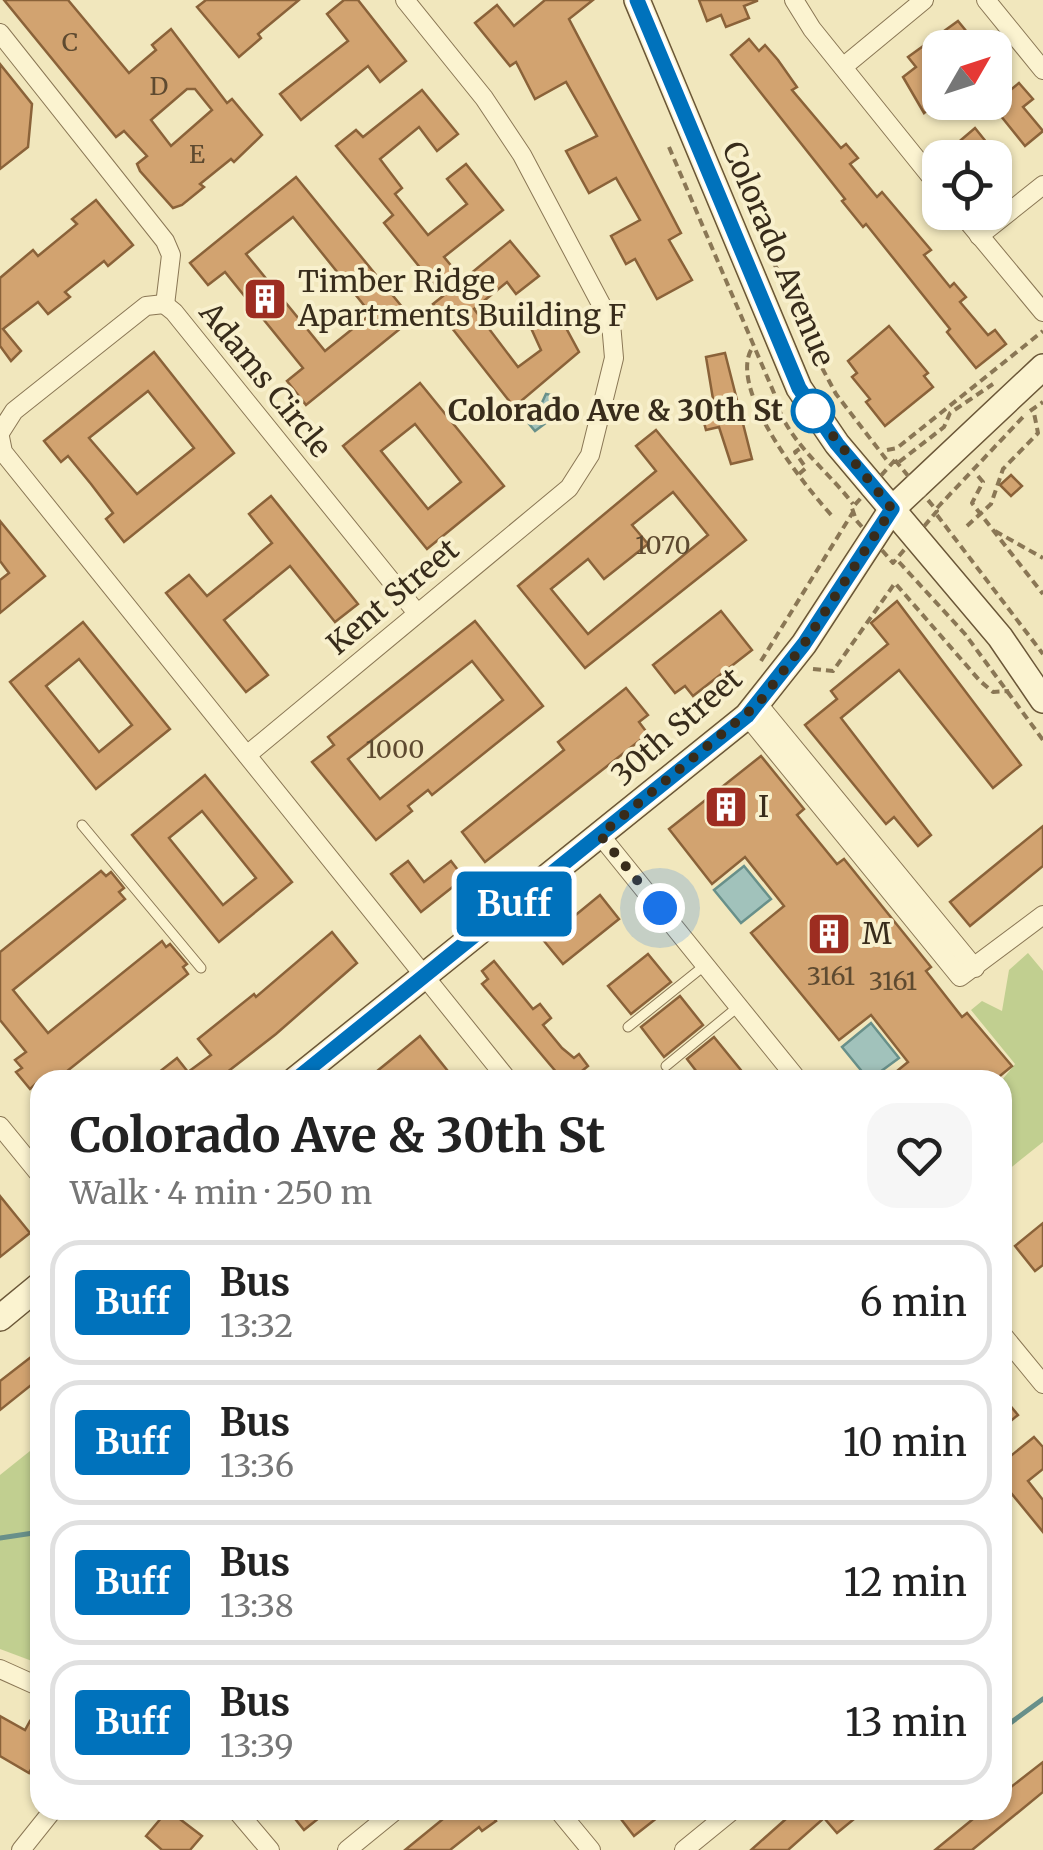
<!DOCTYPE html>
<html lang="en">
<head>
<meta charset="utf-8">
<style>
  body { margin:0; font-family:Merriweather,serif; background:#f6f6f6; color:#222; height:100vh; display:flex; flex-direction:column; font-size:38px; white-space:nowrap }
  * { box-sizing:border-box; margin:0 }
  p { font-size:32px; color:#767676 }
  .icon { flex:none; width:55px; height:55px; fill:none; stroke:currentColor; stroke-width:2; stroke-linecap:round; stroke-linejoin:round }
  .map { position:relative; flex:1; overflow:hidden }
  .panel { position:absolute; left:30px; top:1070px; width:982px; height:750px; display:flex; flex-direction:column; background:#fff; border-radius:30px; box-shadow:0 2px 8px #0004 }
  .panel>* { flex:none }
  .badge { padding:0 20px; border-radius:8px; font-size:35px; line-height:65px }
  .needle { width:65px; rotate:51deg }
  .controls { position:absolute; left:922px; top:30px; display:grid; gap:20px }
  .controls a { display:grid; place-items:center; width:90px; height:90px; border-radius:20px; background:#fff; box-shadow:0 2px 8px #0004; font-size:50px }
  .you { position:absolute; width:50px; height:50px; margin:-25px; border:8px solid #fff; border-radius:50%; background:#1a73e8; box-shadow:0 0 0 15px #1a73e833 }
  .map>.badge { position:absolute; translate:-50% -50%; box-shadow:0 0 0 5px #fff }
  .round { display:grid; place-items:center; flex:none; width:105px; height:105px; border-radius:30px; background:#f6f6f6 }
  .head { display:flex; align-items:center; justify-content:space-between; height:170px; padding:0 40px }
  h1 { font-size:48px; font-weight:700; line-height:75px }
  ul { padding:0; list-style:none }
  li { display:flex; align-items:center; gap:30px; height:125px; margin:0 20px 15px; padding:0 20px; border:5px solid #e0e0e0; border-radius:30px }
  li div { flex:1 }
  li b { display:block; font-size:38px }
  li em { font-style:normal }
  li .badge { min-width:110px; font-weight:700; text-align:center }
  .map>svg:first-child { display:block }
  .green { fill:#c1cf90 }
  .water { fill:#a1c2bb; stroke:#68908a; stroke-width:2.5 }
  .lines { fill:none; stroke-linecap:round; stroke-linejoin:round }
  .stream { stroke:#68908a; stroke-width:5 }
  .building { fill:#d2a370; stroke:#8a6239; stroke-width:2.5; fill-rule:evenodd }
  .service-casing { stroke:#8a7755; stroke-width:11 }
  .minor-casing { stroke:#8a7755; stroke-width:20 }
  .secondary-casing { stroke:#6b5738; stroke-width:28 }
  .path { stroke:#8a7755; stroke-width:4; stroke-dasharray:8 5; stroke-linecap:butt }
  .service { stroke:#fbf3d0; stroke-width:9 }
  .minor { stroke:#fbf3d0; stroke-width:18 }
  .secondary { stroke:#fbf3d0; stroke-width:25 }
  .line-casing { stroke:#fff; stroke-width:22 }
  .line { stroke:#0072bc; stroke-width:15 }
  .walk { stroke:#382c1b; stroke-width:10; stroke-dasharray:0 18 }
  .stop-dot { fill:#fff; stroke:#0072bc; stroke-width:5 }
  .labels { text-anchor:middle; stroke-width:8; stroke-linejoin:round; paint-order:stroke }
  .number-label { font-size:25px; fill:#5e4a30 }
  .street-label { font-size:30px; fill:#382c1b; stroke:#f8f0cd }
  .poi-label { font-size:30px; fill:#382c1b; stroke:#f8f0cd; text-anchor:start }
  .stop-label { font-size:30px; font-weight:bold; fill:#382c1b; stroke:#f8f0cd; text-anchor:end }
</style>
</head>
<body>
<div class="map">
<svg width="1043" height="1850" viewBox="0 0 1043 1850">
  <rect width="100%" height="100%" fill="#f1e7bd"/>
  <g class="green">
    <path d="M 1028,953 L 1043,971 L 1043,1142 L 1003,1174 L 1002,1080 L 1015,1064 L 971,1010 L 982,1001 L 1002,1011 L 1009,970 Z"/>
    <path d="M 40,1443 L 40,1664 L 0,1649 L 0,1475 Z"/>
  </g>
  <g class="water">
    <path d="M 546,394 L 556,396 L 551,419 L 535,431 L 525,419 L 539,409 Z"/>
    <path d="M 744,866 L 771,899 L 741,923 L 714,890 Z"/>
    <path d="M 871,1023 L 899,1058 L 869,1080 L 842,1047 Z"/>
  </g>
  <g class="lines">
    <g class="stream">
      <path d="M 0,1538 L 40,1532"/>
      <path d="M 1002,1729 L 1043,1699"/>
    </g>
  </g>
  <g class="building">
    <path d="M 4,0 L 68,0 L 129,73 L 156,50 L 152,45 L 171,29 L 227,103 L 232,99 L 262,135 L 234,162 L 231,159 L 200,184 L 204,187 L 182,205 L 173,208 L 140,171 L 137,164 L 147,156 L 124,131 L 116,137 ZM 187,89 L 195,89 L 212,110 L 171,146 L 151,120 Z"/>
    <path d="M 206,0 L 299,0 L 258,34 L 261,38 L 239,57 L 197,7 Z"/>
    <path d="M 344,0 L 358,0 L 406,61 L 380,82 L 368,66 L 301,120 L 280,94 L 348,41 L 327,14 Z"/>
    <path d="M 545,0 L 593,0 L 569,19 L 681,233 L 669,240 L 692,280 L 657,299 L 635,259 L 626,264 L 611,236 L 640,220 L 616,178 L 589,193 L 566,151 L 597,136 L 566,82 L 535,99 L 516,62 L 510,66 L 475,23 L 497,5 L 514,26 Z"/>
    <path d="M 699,0 L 757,0 L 757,1 L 744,6 L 749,18 L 726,27 L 721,15 L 707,21 Z"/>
    <path d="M 958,21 L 980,48 L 940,48 L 940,100 L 924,113 L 903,77 L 916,67 L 908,57 Z"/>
    <path d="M 749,39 L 759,51 L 765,45 L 778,60 L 797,87 L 792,90 L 841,148 L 846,144 L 858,158 L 850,164 L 877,197 L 882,192 L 931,250 L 924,255 L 950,287 L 954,283 L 966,297 L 960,302 L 988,335 L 995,330 L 1006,344 L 976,368 L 947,332 L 950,329 L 866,224 L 863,227 L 842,201 L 845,199 L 731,55 Z"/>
    <path d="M 0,64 L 32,104 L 28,147 L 0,169 Z"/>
    <path d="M 1019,83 L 1033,99 L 1023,107 L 1043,131 L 1025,146 L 992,105 Z"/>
    <path d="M 422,90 L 458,134 L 437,151 L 419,127 L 380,159 L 402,188 L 395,194 L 428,235 L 467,204 L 447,179 L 466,164 L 503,210 L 444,257 L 463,280 L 510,241 L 539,276 L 516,294 L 507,282 L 474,309 L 518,367 L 541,350 L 531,328 L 559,315 L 579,352 L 514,407 L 433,304 L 443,296 L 384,223 L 393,215 L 336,146 L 356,130 L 363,137 Z"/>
    <path d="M 975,128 L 999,158 L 964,158 L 954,146 Z"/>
    <path d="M 296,177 L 412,319 L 306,405 L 287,381 L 303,368 L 225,272 L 208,285 L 190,263 ZM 293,217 L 371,314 L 325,351 L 246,254 Z"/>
    <path d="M 96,200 L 133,245 L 108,266 L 104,261 L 65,292 L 70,297 L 48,314 L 38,302 L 3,329 L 21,351 L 11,361 L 0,346 L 0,278 L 33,250 L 38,256 L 77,224 L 72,219 Z"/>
    <path d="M 889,326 L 928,373 L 924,376 L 933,387 L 885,426 L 866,402 L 870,399 L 852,377 L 857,373 L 848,361 Z"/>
    <path d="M 154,352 L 234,453 L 124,542 L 106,519 L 113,513 L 91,484 L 68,456 L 61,462 L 44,441 ZM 148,391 L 194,448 L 137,494 L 89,438 Z"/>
    <path d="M 725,353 L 752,459 L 731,464 L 719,427 L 706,430 L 700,408 L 714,405 L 706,357 Z"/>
    <path d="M 420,383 L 504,486 L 427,549 L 343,446 ZM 415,424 L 461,482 L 428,509 L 381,451 Z"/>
    <path d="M 656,430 L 746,540 L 585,668 L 518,586 L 656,471 L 636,446 ZM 673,492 L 708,535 L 588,634 L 551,589 L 588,559 L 604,579 L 648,544 L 632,525 Z"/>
    <path d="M 1011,475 L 1022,486 L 1011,496 L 1000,485 Z"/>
    <path d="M 271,496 L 358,604 L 335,622 L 290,566 L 224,620 L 268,675 L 246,692 L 166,593 L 189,575 L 207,596 L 272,543 L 249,514 Z"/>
    <path d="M 0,521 L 45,576 L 0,613 L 0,580 L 9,573 L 0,561 Z"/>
    <path d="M 897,601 L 1021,765 L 993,788 L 899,670 L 841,718 L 931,835 L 918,846 L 894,817 L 886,824 L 805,725 L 837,699 L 831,691 L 888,644 L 871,623 Z"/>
    <path d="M 721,611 L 752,650 L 693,696 L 685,686 L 675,693 L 653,665 Z"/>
    <path d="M 475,621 L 543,706 L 432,795 L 428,790 L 408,806 L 412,811 L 376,840 L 312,762 L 334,745 L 328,737 ZM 472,661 L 503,700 L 380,799 L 348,759 Z"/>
    <path d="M 83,622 L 170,729 L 96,789 L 10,682 ZM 79,659 L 132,725 L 99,752 L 46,686 Z"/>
    <path d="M 626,688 L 648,715 L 639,722 L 648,734 L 485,862 L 462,832 L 564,750 L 558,742 Z"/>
    <path d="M 761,756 L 804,809 L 797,815 L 837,864 L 844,859 L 931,967 L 926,971 L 962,1017 L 967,1013 L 1012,1066 L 995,1080 L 886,1080 L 908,1062 L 871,1015 L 839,1040 L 751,933 L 784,906 L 745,857 L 712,884 L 669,829 Z"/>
    <path d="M 205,775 L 292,882 L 219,942 L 132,835 ZM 202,811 L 256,878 L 223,905 L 169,838 Z"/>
    <path d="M 1043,826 L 1043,866 L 970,926 L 950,902 Z"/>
    <path d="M 408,861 L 424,882 L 451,861 L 464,878 L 421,912 L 391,874 Z"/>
    <path d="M 101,871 L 106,876 L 111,872 L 124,888 L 119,892 L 125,899 L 13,990 L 48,1033 L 162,941 L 166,947 L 170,944 L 187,964 L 183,967 L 188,974 L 56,1080 L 40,1080 L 30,1089 L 16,1072 L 22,1068 L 15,1060 L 26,1052 L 0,1020 L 0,952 Z"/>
    <path d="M 600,895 L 619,919 L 563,964 L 544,941 Z"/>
    <path d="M 332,932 L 357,963 L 276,1034 L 217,1080 L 149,1080 L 177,1058 L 188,1072 L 211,1055 L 198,1039 L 254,994 L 256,997 Z"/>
    <path d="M 648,954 L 671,982 L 631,1014 L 608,986 Z"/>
    <path d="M 494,961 L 533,1009 L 540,1004 L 551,1018 L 543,1025 L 562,1048 L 574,1058 L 579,1054 L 588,1066 L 571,1080 L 563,1080 L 482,984 L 488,979 L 482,971 Z"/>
    <path d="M 680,996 L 703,1025 L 664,1057 L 641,1027 Z"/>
    <path d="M 420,1036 L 455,1080 L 414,1080 L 408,1074 L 401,1080 L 383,1080 L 376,1072 Z"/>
    <path d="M 714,1037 L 749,1080 L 703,1080 L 687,1059 Z"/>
    <path d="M 0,1196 L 30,1233 L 0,1257 Z"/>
    <path d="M 1043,1223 L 1043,1265 L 1035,1271 L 1015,1246 Z"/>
    <path d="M 40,1350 L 40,1378 L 0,1410 L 0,1381 Z"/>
    <path d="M 1002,1396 L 1018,1415 L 1002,1428 Z"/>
    <path d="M 1034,1437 L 1043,1447 L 1043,1469 L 1028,1481 L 1043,1500 L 1043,1532 L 1002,1482 L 1002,1463 Z"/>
    <path d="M 0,1716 L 25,1730 L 30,1721 L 40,1727 L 40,1754 L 29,1773 L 0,1756 Z"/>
    <path d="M 1043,1762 L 1043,1792 L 972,1850 L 935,1850 L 984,1810 L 1002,1810 L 1002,1794 Z"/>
    <path d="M 168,1810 L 202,1836 L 190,1850 L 162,1850 L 146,1836 Z"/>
    <path d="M 288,1810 L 329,1810 L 304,1830 Z"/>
    <path d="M 454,1810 L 487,1810 L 496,1821 L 482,1831 L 479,1827 L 450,1850 L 405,1850 Z"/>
    <path d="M 614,1810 L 667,1810 L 634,1836 Z"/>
    <path d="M 796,1810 L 865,1810 L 837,1833 L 824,1818 L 788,1850 L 751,1850 Z"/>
  </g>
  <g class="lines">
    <defs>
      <g id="service">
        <path d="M 82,825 L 201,968"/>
        <path d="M 628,1027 L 704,966"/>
        <path d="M 666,1066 L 739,1006"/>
      </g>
      <g id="minor">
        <path d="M 794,0 L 812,29 L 940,188"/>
        <path d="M 986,0 L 1043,70"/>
        <path d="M 0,33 L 165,241 L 171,255 L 165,305"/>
        <path d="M 843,67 L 924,0"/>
        <path d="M 960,212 L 1043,312"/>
        <path d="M 979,236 L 1043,185"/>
        <path d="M 0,433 L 14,411 L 146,306 L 164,304 L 174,312 L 417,613"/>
        <path d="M 0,437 L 3,452 L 508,1080"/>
        <path d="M 758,704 L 975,968"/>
        <path d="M 747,716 L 960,977 L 1043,915"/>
        <path d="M 247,755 L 569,488 L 590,455 L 614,358 L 611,323 L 522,155 L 484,98 L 405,0"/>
        <path d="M 600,835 L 798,1080"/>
        <path d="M 0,1126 L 40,1175"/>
        <path d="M 1002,1334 L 1043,1384"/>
        <path d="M 0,1669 L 40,1687"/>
        <path d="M 236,1810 L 270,1850"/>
        <path d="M 558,1810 L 591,1850"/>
        <path d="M 21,1850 L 53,1810"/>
        <path d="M 347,1850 L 396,1810"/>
        <path d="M 684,1850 L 733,1810"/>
      </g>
      <g id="secondary">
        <path d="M 637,0 L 799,388 L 837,444 L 1000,637 L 1043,700"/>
        <path d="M 295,1080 L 747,716 L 804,644 L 892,509 L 1043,367"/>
        <path d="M 0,1318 L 40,1285"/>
      </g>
    </defs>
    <use href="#service" class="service-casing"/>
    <use href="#minor" class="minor-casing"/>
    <use href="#secondary" class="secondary-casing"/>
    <g class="path">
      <path d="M 669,147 L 774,393 C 784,440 825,467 853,504"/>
      <path d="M 755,216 L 773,262 L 813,329 L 812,349 L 836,394 L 889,463"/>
      <path d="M 751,350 C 729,392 806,488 834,518"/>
      <path d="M 1030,411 L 1043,402"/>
      <path d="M 887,450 L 897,448 L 1043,331"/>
      <path d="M 895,460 L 937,511 L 893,563 L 856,520 L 852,508 Z"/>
      <path d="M 899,462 L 944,427 L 950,413 L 993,384"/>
      <path d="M 799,474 L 806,468 L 795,452 L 801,448"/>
      <path d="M 978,476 L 983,482 L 972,503 L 1043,594"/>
      <path d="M 937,508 L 1023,417"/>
      <path d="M 937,515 L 1043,654"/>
      <path d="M 967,526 L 991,504 L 1003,469 L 1038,433 L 1033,408"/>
      <path d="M 995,531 L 1043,558"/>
      <path d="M 899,562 L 965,634 L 1043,740"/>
      <path d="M 761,661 L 853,512"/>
      <path d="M 813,669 L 833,671 L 895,583 L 980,681 L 993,692 L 1009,691"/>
    </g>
    <use href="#service" class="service"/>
    <use href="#minor" class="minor"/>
    <use href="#secondary" class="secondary"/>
  </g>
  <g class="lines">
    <defs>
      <path id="line" d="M 295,1080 L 747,716 L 804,644 L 892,509 L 837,444 L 799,388 L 637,0"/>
    </defs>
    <use href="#line" class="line-casing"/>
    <use href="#line" class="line"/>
    <path class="walk" d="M 660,908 L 600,835 L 758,704 L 804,644 L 892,509 L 813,411"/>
  </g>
  <defs>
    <symbol id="building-square" viewBox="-11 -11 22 22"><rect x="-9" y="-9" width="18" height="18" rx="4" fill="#9d2d21" stroke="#f8f0cd"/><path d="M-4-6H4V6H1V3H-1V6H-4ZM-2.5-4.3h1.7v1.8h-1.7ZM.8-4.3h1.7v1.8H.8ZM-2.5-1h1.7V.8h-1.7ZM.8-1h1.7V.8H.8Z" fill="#fff"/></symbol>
  </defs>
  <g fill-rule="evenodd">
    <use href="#building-square" x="240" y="274" width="50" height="50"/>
    <use href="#building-square" x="701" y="782" width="50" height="50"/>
    <use href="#building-square" x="804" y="909" width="50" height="50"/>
  </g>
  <circle class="stop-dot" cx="813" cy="411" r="20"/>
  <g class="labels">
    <g class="number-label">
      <text x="70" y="51">C</text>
      <text x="159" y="95">D</text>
      <text x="197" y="163">E</text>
      <text x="663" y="554">1070</text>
      <text x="395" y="758">1000</text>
      <text x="831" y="985">3161</text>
      <text x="893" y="990">3161</text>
    </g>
    <g class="street-label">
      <text transform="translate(778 254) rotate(67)" y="10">Colorado Avenue</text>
      <text transform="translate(265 380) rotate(51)" y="10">Adams Circle</text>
      <text transform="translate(393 597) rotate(-40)" y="10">Kent Street</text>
      <text transform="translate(677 727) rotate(-41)" y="10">30th Street</text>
    </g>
    <g class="poi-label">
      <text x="298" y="292">Timber Ridge<tspan x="298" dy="34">Apartments Building F</tspan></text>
      <text x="758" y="817">I</text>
      <text x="862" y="944">M</text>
    </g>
    <g class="stop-label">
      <text x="783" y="421">Colorado Ave &amp; 30th St</text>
    </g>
  </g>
</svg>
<div class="controls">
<a><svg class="needle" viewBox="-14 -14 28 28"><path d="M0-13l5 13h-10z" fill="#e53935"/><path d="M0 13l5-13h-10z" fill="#767676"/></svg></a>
<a><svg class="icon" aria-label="locate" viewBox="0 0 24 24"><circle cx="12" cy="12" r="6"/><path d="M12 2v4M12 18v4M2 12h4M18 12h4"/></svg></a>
</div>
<div class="you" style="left:660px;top:908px"></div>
<b class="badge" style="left:514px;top:904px;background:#0072bc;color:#fff">Buff</b>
<section class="panel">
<div class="head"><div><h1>Colorado Ave &amp; 30th St</h1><p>Walk · 4 min · 250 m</p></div><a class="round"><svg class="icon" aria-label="heart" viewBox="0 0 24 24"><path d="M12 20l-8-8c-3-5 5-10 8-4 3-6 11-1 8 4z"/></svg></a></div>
<ul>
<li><span class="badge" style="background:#0072bc;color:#fff">Buff</span><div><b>Bus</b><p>13:32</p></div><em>6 min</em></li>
<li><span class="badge" style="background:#0072bc;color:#fff">Buff</span><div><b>Bus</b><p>13:36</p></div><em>10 min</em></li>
<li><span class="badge" style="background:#0072bc;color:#fff">Buff</span><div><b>Bus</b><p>13:38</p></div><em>12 min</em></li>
<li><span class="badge" style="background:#0072bc;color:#fff">Buff</span><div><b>Bus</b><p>13:39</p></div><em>13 min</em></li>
</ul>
</section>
</div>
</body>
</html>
